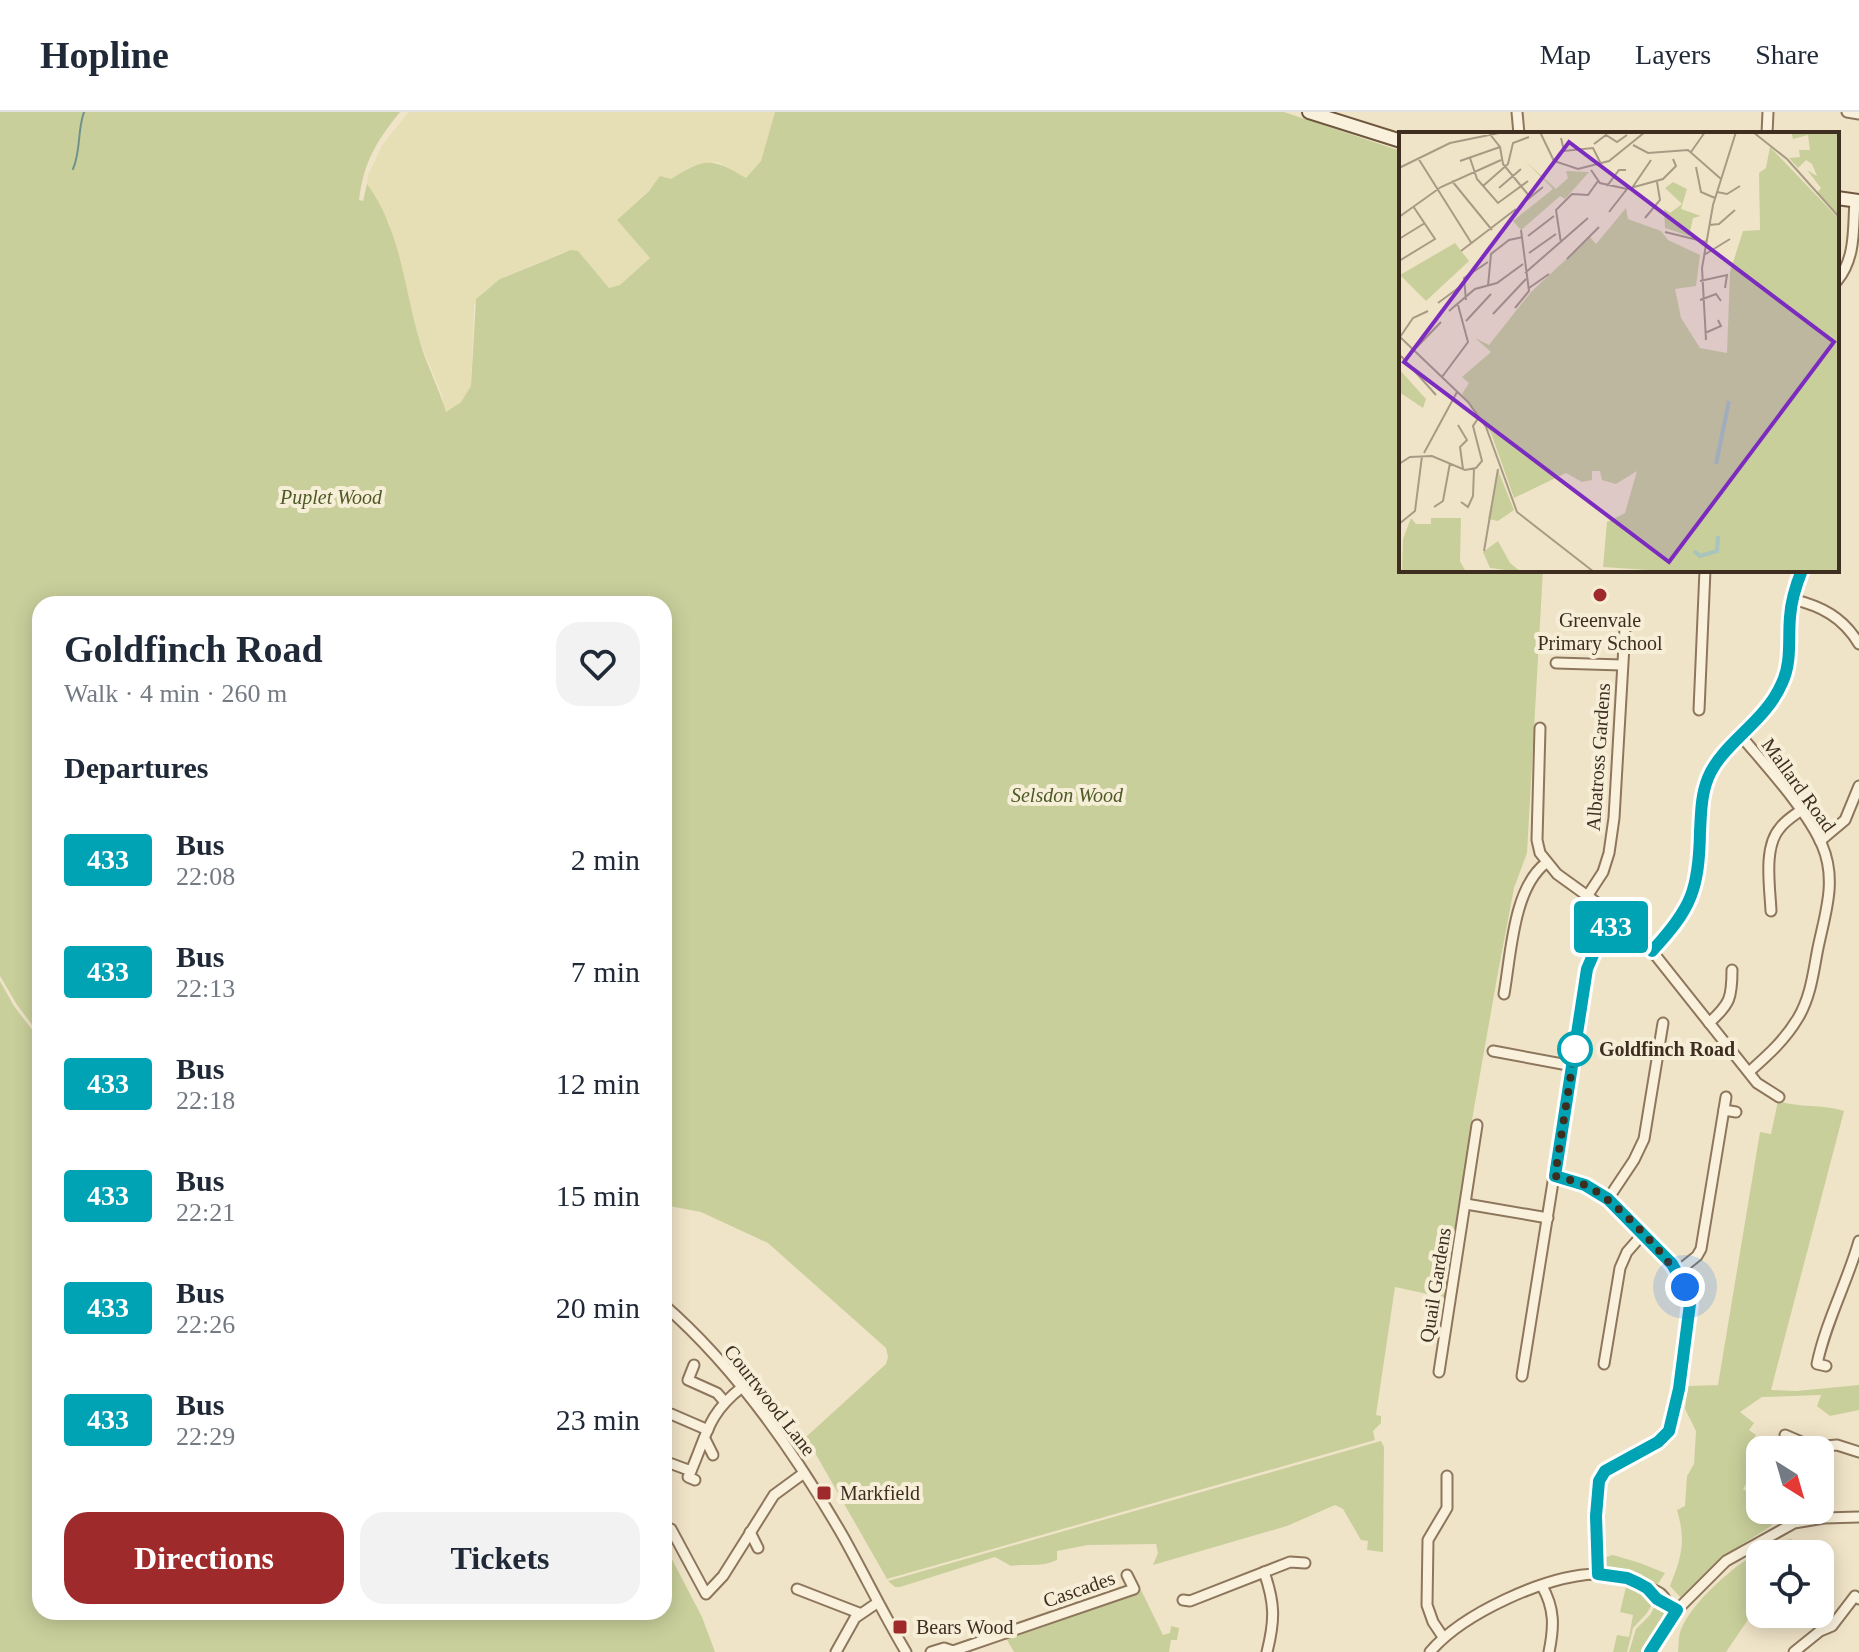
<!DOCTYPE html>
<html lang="en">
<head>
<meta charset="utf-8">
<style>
  body { margin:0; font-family:"Times New Roman",serif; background:#f2f2f3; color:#1f2937; height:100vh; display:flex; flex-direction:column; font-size:30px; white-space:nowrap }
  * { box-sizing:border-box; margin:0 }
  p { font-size:26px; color:#747a83 }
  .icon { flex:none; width:44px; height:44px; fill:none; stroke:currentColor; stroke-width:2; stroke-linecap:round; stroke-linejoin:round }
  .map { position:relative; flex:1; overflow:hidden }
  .panel { position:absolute; left:32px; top:484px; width:640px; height:1024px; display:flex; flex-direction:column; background:#fff; border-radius:24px; box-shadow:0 4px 20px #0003 }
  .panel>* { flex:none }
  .badge { padding:0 16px; border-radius:6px; font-size:28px; line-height:52px }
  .needle { width:52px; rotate:143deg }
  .buttons { position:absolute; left:1746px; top:1324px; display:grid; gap:16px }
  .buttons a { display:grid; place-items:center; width:88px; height:88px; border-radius:16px; background:#fff; box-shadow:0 4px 20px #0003; font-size:40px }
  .you { position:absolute; width:40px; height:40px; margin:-20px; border:6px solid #fff; border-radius:50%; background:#1a73e8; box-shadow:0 0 0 12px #1a73e833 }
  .map>.badge { position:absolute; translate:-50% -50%; box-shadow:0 0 0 4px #fff }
  h2 { padding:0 32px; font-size:30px; line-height:72px }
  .round { display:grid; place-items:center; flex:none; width:84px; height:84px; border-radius:24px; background:#f2f2f3 }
  .overview { display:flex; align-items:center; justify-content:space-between; height:136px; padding:0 32px }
  h1 { font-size:38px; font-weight:600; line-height:60px }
  .primary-button { display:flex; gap:16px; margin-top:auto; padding:16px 32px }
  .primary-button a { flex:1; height:92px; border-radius:24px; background:#9e2a2b; color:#fff; font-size:32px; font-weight:600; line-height:92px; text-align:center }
  .primary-button a+a { background:#f2f2f3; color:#1f2937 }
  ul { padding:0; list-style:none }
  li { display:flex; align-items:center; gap:24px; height:112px; padding:0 32px }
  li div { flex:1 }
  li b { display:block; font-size:30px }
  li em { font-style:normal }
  li .badge { min-width:88px; font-weight:700; text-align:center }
  header { display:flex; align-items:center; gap:48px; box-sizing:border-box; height:112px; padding:0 40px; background:#fff; border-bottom:2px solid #e0e1e3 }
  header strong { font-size:38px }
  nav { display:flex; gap:44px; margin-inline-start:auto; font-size:28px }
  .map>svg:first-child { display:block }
  .farmland { fill:#e6deb5 }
  .green { fill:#c9cf9b }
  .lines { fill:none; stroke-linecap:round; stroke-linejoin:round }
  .stream { stroke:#6f938a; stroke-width:2 }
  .street-casing { stroke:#8d765c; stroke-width:13 }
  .secondary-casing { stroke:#6f573f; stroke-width:16 }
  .street { stroke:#faf1dc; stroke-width:9 }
  .secondary { stroke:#faf1dc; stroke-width:12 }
  .line-casing { stroke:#fff; stroke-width:18 }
  .line { stroke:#00a3b4; stroke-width:12 }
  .walk { stroke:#3d2e20; stroke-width:8; stroke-dasharray:0 14.4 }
  .poi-dot { fill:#9e2a2b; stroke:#f7eed8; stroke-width:3 }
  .stop-dot { fill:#fff; stroke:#00a3b4; stroke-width:4 }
  .labels { text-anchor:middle; stroke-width:8; stroke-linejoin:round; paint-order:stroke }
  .park-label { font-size:20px; font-style:italic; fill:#4d5a26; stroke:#f7eed8 }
  .poi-label { font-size:20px; fill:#3d2e20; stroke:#f7eed8; text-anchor:start }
  .street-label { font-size:20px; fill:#3d2e20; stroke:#f7eed8 }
  .stop-label { font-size:20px; font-weight:bold; fill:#3d2e20; stroke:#f7eed8; text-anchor:start }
  .inset-river { fill:none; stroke:#a9c4bc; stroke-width:4 }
  .inset-road { fill:none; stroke:#a89b85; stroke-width:2 }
  .view { fill:#7b2cbf; fill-opacity:0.15; stroke:#7b2cbf; stroke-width:4 }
  .inset-edge { fill:none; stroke:#3d2e20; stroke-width:4 }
</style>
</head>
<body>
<header>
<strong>Hopline</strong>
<nav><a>Map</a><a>Layers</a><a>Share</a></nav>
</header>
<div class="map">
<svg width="1859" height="1540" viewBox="0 0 1859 1540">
  <rect width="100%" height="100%" fill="#f0e4c8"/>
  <path class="farmland" d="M 409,0 L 775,0 L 761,49 L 746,66 L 718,50 L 694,53 L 671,67 L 655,72 L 617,108 L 650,146 L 620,173 L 609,176 L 578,139 L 564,140 L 506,164 L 482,181 L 474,193 L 471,274 L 461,290 L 445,301 L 442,283 L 419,227 L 389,110 L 367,72 L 368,63 L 383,32 Z"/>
  <g class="green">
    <path d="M 0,0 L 400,0 C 376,30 364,49 359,88 L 363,89 L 367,72 C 401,118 404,177 420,230 C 427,254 439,276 446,300 L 461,290 L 471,274 L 476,187 L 500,167 L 571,138 L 578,139 L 609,176 L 620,173 L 650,146 L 617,108 L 649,79 L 660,64 L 671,67 C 704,46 712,45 746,66 L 761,49 L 775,0 L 1284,0 L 1401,39 L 1401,458 L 1543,458 L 1527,741 L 1514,776 L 1497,866 L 1473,1002 L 1446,1186 L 1395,1175 L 1376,1303 L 1381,1304 L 1381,1311 L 1373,1319 L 1375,1328 L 887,1467 L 806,1325 L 886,1252 L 888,1245 L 886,1236 L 768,1131 L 701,1100 L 664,1093 L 664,492 L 40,492 L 40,923 L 17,893 L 0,864 Z"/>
    <path d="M 0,869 L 14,894 L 40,928 L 40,1500 L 664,1500 L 664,1432 L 702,1505 L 715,1540 L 0,1540 Z"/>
    <path d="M 1778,989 C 1800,996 1822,992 1844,999 L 1771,1278 L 1796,1279 L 1859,1273 L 1859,1298 L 1830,1304 L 1817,1294 L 1821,1283 L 1762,1285 L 1740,1300 L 1754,1311 L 1749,1318 L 1756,1323 L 1750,1331 L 1760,1339 L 1752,1350 L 1749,1350 L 1756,1355 L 1743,1377 L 1760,1388 L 1760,1398 L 1775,1398 L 1779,1401 L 1771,1414 L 1724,1444 L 1681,1486 L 1670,1474 C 1682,1444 1686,1429 1677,1398 L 1685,1394 L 1687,1364 L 1694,1352 L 1696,1319 L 1685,1297 L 1688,1274 L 1718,1273 L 1760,1020 L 1771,1022 Z"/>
    <path d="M 1381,1329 L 1384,1335 L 1383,1440 L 1367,1438 L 1368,1429 L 1361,1428 L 1343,1397 L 1335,1393 L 1287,1414 L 1153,1453 L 1158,1441 L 1156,1432 L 1088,1433 L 1057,1439 L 1057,1448 C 1039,1456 1029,1451 1011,1454 L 995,1445 L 900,1475 L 895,1475 L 888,1469 Z"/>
    <path d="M 1791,1427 L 1800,1432 L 1800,1442 L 1760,1442 L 1760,1490 L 1726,1540 L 1678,1540 C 1679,1532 1678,1523 1682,1515 C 1696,1484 1757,1431 1791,1427 Z"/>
    <path d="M 1613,1443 L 1640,1451 L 1665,1461 L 1656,1475 L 1629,1462 L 1608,1459 L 1602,1454 L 1602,1446 Z"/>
    <path d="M 1626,1475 L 1636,1477 L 1654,1489 L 1647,1501 L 1633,1516 L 1627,1540 L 1613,1540 L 1617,1523 L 1629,1525 L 1633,1503 L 1620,1500 Z"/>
    <path d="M 1141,1478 L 1163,1523 L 1170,1521 L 1171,1514 L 1179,1516 L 1177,1528 L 1171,1528 L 1169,1540 L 1014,1540 L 1006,1526 Z"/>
    <path d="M 1656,1492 L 1667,1503 L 1666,1509 L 1646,1540 L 1629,1540 L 1636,1517 L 1650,1503 Z"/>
  </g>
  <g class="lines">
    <path class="stream" d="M 73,57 C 81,39 77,20 84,0"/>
    <defs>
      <g id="street">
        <path d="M 1517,0 L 1519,22"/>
        <path d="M 1847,0 L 1859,2"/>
        <path d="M 1767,22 L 1768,0"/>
        <path d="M 1837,169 C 1856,146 1853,117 1855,88"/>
        <path d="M 1792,487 C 1821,494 1843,505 1859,532"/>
        <path d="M 1556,551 L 1622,553"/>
        <path d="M 1699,598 L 1705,458"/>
        <path d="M 1540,616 L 1537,728 L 1540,741 L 1557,762 L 1618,806 L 1652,839 L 1757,971 L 1779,985"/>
        <path d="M 1741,624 C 1766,654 1807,698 1822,733 C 1838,770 1824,804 1817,841 C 1813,863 1810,886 1798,906 C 1785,928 1768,943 1749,960"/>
        <path d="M 1820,729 L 1845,708 L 1859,674"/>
        <path d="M 1588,783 L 1603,760 L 1609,741 L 1614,706 L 1625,516"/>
        <path d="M 1771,799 C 1770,775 1763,735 1780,716 C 1785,709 1793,704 1800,699"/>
        <path d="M 1652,839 C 1691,797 1699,777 1700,720 C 1701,702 1701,683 1708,666 C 1722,630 1765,610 1782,571 C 1792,550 1788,527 1790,505 C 1791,488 1796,473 1802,458"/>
        <path d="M 1504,882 C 1511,843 1513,776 1546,751"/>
        <path d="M 1709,911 C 1730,892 1732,886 1732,858"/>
        <path d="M 1493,939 L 1573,954"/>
        <path d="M 1724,998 L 1736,1000"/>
        <path d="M 1555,1064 L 1585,1073 L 1608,1087 L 1672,1152 L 1685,1175 L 1690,1192 L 1679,1277 L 1669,1319 L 1658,1330 L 1605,1359 L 1599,1369 L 1596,1404 L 1598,1462"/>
        <path d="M 1608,1087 L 1634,1048 L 1644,1027 L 1663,911"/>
        <path d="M 1466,1092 L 1548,1106"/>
        <path d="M 1677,1160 L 1697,1144 L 1701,1137 L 1726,985"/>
        <path d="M 664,1193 C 735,1255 797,1344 844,1426 C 865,1464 884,1503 906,1540"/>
        <path d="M 1604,1252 L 1620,1156 L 1627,1140 L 1642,1123"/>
        <path d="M 694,1253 L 688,1268 L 717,1281 L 724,1289"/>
        <path d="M 1826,1254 L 1817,1252 C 1826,1209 1847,1171 1859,1129"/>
        <path d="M 1439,1260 L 1477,1013"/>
        <path d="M 1522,1264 L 1587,857 L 1596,836 L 1618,806"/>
        <path d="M 671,1302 L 708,1318"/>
        <path d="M 1785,1323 L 1813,1335 L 1837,1333 L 1859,1340"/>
        <path d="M 705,1327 L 713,1343"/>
        <path d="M 664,1349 L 691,1359 C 707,1322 708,1302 741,1276"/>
        <path d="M 691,1359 L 688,1365 L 695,1368"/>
        <path d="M 671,1417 L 706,1482 L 723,1464 L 774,1383 L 804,1361"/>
        <path d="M 750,1420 L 758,1436"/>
        <path d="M 1264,1460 C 1275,1491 1275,1508 1267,1540"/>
        <path d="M 1542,1474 C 1555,1497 1554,1515 1549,1540"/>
        <path d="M 1647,1476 L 1657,1487 L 1669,1492"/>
        <path d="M 797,1477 L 859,1501"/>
        <path d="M 1183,1488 L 1190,1489 L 1290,1450 L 1305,1451"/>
        <path d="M 1443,1525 L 1433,1510 L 1427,1493 L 1428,1428 L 1447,1396 L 1447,1364"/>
        <path d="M 836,1540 L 855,1506 L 877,1491"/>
        <path d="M 931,1540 L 944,1536 L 953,1539 L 1134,1477 L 1127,1463"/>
        <path d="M 1430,1540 C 1462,1502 1546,1463 1596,1462 C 1614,1462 1628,1467 1644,1474 C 1654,1479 1662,1478 1667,1491"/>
        <path d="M 1650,1540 L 1677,1498 L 1726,1449 L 1794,1411 L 1824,1406 L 1859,1405"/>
        <path d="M 1794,1540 L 1820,1519 L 1832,1514 L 1855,1484 L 1859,1487"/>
      </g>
      <g id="secondary">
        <path d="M 1309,0 L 1401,29"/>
        <path d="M 1837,86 L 1859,89"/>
      </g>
    </defs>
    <use href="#street" class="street-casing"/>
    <use href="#secondary" class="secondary-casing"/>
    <use href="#street" class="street"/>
    <use href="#secondary" class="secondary"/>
  </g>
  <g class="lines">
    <defs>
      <path id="line" d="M 1650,1540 L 1677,1498 L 1657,1487 L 1647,1476 L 1638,1471 L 1627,1466 L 1598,1462 L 1596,1404 L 1599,1369 L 1605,1359 L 1658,1330 L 1669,1319 L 1679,1277 L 1690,1192 L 1685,1175 L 1672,1152 L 1608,1087 L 1585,1073 L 1555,1064 L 1587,857 L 1596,836 L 1618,806 L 1652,839 C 1691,797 1699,778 1700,720 C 1701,702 1701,683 1708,666 C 1722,631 1765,611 1782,571 C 1792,550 1788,527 1790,505 C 1791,488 1796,473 1802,458"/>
    </defs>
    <use href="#line" class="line-casing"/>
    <use href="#line" class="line"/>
    <path class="walk" d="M 1575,937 L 1576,930 L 1555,1064 C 1565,1067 1576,1069 1585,1073 C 1614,1086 1671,1147 1685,1175"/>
  </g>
  <g class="poi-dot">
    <circle cx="1600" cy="483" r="8"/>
    <rect x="816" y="1373" width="16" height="16" rx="4"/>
    <rect x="892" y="1507" width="16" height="16" rx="4"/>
  </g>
  <circle class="stop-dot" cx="1575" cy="937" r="16"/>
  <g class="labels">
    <g class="park-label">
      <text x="331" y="392">Puplet Wood</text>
      <text x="1067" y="690">Selsdon Wood</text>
    </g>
    <g class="poi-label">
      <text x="1600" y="515" text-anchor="middle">Greenvale<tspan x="1600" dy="23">Primary School</tspan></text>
      <text x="840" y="1388">Markfield</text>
      <text x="916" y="1522">Bears Wood</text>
    </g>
    <g class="street-label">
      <text transform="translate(1598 645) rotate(-86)" y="7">Albatross Gardens</text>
      <text transform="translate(1799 673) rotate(54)" y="7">Mallard Road</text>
      <text transform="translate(1435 1173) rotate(-81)" y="7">Quail Gardens</text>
      <text transform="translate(770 1288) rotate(52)" y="7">Courtwood Lane</text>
      <text transform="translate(1079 1477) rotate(-19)" y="7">Cascades</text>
    </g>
    <g class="stop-label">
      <text x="1599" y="944">Goldfinch Road</text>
    </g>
  </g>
  <g transform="translate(1399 20)">
    <rect width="440" height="440" fill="#f0e4c8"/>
    <path d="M 392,0 L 440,0 L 440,84 L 418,61 L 422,56 L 408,38 L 418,44 L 413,32 L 407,28 L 399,36 L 390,26 L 401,25 L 400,18 L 411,18 L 409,3 L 394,7 ZM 371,15 L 440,87 L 440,440 L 245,440 L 249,438 L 204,435 L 208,390 L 226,381 L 238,339 L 217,352 L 203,348 L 201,339 L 193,339 L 193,348 L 183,350 L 167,341 L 115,366 L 92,301 L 63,262 L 70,251 L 63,245 L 92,220 L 76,206 L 90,213 L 132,160 L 191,105 L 197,112 L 227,76 L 229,87 L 262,99 L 269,108 L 301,123 L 297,154 L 276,157 L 282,186 L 301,216 L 328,221 L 331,140 L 344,99 L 361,98 L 360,41 L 367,36 ZM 125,28 L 157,57 L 169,46 L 167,39 L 190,40 L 166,67 L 161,64 L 122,98 L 114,89 L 154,57 ZM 274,50 L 288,57 L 282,77 L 302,84 L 294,86 L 290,104 L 266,96 L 265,77 L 271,81 L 283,72 L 266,56 ZM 56,111 L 70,129 L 27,169 L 1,143 ZM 0,237 L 27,267 L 24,276 L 0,260 ZM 99,338 L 115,378 L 99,389 L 89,387 ZM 12,386 L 17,392 L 32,392 L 32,386 L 62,386 L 61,429 L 67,440 L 3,440 L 4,407 ZM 99,409 L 111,431 L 122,440 L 91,436 L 84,420 Z" fill="#c9cf9b"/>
    <path class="inset-river" d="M 317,332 L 330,269M 295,419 L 301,424 L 318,419 L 319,404"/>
    <path class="inset-road" d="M 141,0 L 155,29 L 179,37 L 210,29 L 246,0M 354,0 L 388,27 L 440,85M 90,1 L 101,15 L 104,32 L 131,65M 162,6 L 165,19 L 194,16 L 202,32M 195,12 L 207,3 L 218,10 L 228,3M 234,13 L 249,21 L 289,18 L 322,47M 292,20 L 306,0M 19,26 L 73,112M 71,26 L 78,47 L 99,71 L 129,49M 61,29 L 101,15M 297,35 L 302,60 L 316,66M 0,36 L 51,11 L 105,0M 192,38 L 201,51 L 228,57 L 264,47 L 277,34 L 274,27M 53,49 L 93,98M 84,54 L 109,32 L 114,11 L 130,5M 208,54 L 220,38 L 227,38M 100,56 L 122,37M 233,56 L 252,28M 318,60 L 328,62 L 341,54M 124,71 L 144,55M 210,80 L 228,57M 0,85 L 42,55 L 102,28M 246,86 L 261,68 L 258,50M 310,93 L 320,92 L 336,78M 266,100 L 307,110M 129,104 L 155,84M 0,107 L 26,91M 162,111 L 157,78 L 173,62 L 189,63 L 199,49M 62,119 L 117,77M 130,121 L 157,102M 305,123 L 331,107M 168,127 L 200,95M 0,129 L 36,107 L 14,74M 126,141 L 189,86M 301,149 L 328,143 L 326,156M 89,154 L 92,122 L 110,108 L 124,105M 130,156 L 150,142M 67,168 L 65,146 L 89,130M 301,168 L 317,162 L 322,169M 39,171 L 62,154M 116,176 L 130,159 L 122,98M 50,179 L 76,157 L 98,151 L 124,132M 94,182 L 127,147M 67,189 L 92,162M 306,201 L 322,194 L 319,188M 0,204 L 69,270 L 87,295 L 118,380 L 195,440M 1,205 L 14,186 L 29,179M 307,208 L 303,136 L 314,73 L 337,0M 15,218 L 42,190M 2,224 L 37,263M 43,245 L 69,210 L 59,173M 59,293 L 68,308 L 61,315 L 64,337M 25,321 L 58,260M 0,332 L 11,325 L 33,324 L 66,338 L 77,336 L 83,329 L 74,294 L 80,285M 62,370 L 69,375 L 74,364 L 75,337M 35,375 L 44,369 L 51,331M 0,392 L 16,379 L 23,324M 85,419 L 99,337"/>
    <path class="view" d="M 170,10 L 435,210 L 270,430 L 5,230 Z"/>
    <rect width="440" height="440" class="inset-edge"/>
  </g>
</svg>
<div class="buttons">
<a><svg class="needle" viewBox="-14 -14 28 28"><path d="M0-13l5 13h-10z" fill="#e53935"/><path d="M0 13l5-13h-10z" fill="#747a83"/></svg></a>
<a><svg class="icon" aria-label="locate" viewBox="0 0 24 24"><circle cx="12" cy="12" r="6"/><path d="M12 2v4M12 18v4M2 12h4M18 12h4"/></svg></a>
</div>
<div class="you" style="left:1685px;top:1175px"></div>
<b class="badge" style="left:1611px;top:815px;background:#00a3b4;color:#fff">433</b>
<section class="panel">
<div class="overview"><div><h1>Goldfinch Road</h1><p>Walk · 4 min · 260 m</p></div><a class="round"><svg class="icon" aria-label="heart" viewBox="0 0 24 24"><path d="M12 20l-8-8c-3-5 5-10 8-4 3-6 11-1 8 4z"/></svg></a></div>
<h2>Departures</h2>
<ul>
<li><span class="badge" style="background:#00a3b4;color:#fff">433</span><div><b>Bus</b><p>22:08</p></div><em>2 min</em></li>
<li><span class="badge" style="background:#00a3b4;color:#fff">433</span><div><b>Bus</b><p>22:13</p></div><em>7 min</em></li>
<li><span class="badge" style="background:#00a3b4;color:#fff">433</span><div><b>Bus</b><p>22:18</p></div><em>12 min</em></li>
<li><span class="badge" style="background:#00a3b4;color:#fff">433</span><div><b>Bus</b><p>22:21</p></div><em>15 min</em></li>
<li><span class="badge" style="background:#00a3b4;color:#fff">433</span><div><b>Bus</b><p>22:26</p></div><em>20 min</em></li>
<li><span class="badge" style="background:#00a3b4;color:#fff">433</span><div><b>Bus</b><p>22:29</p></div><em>23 min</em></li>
</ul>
<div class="primary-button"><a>Directions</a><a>Tickets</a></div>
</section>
</div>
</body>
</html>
